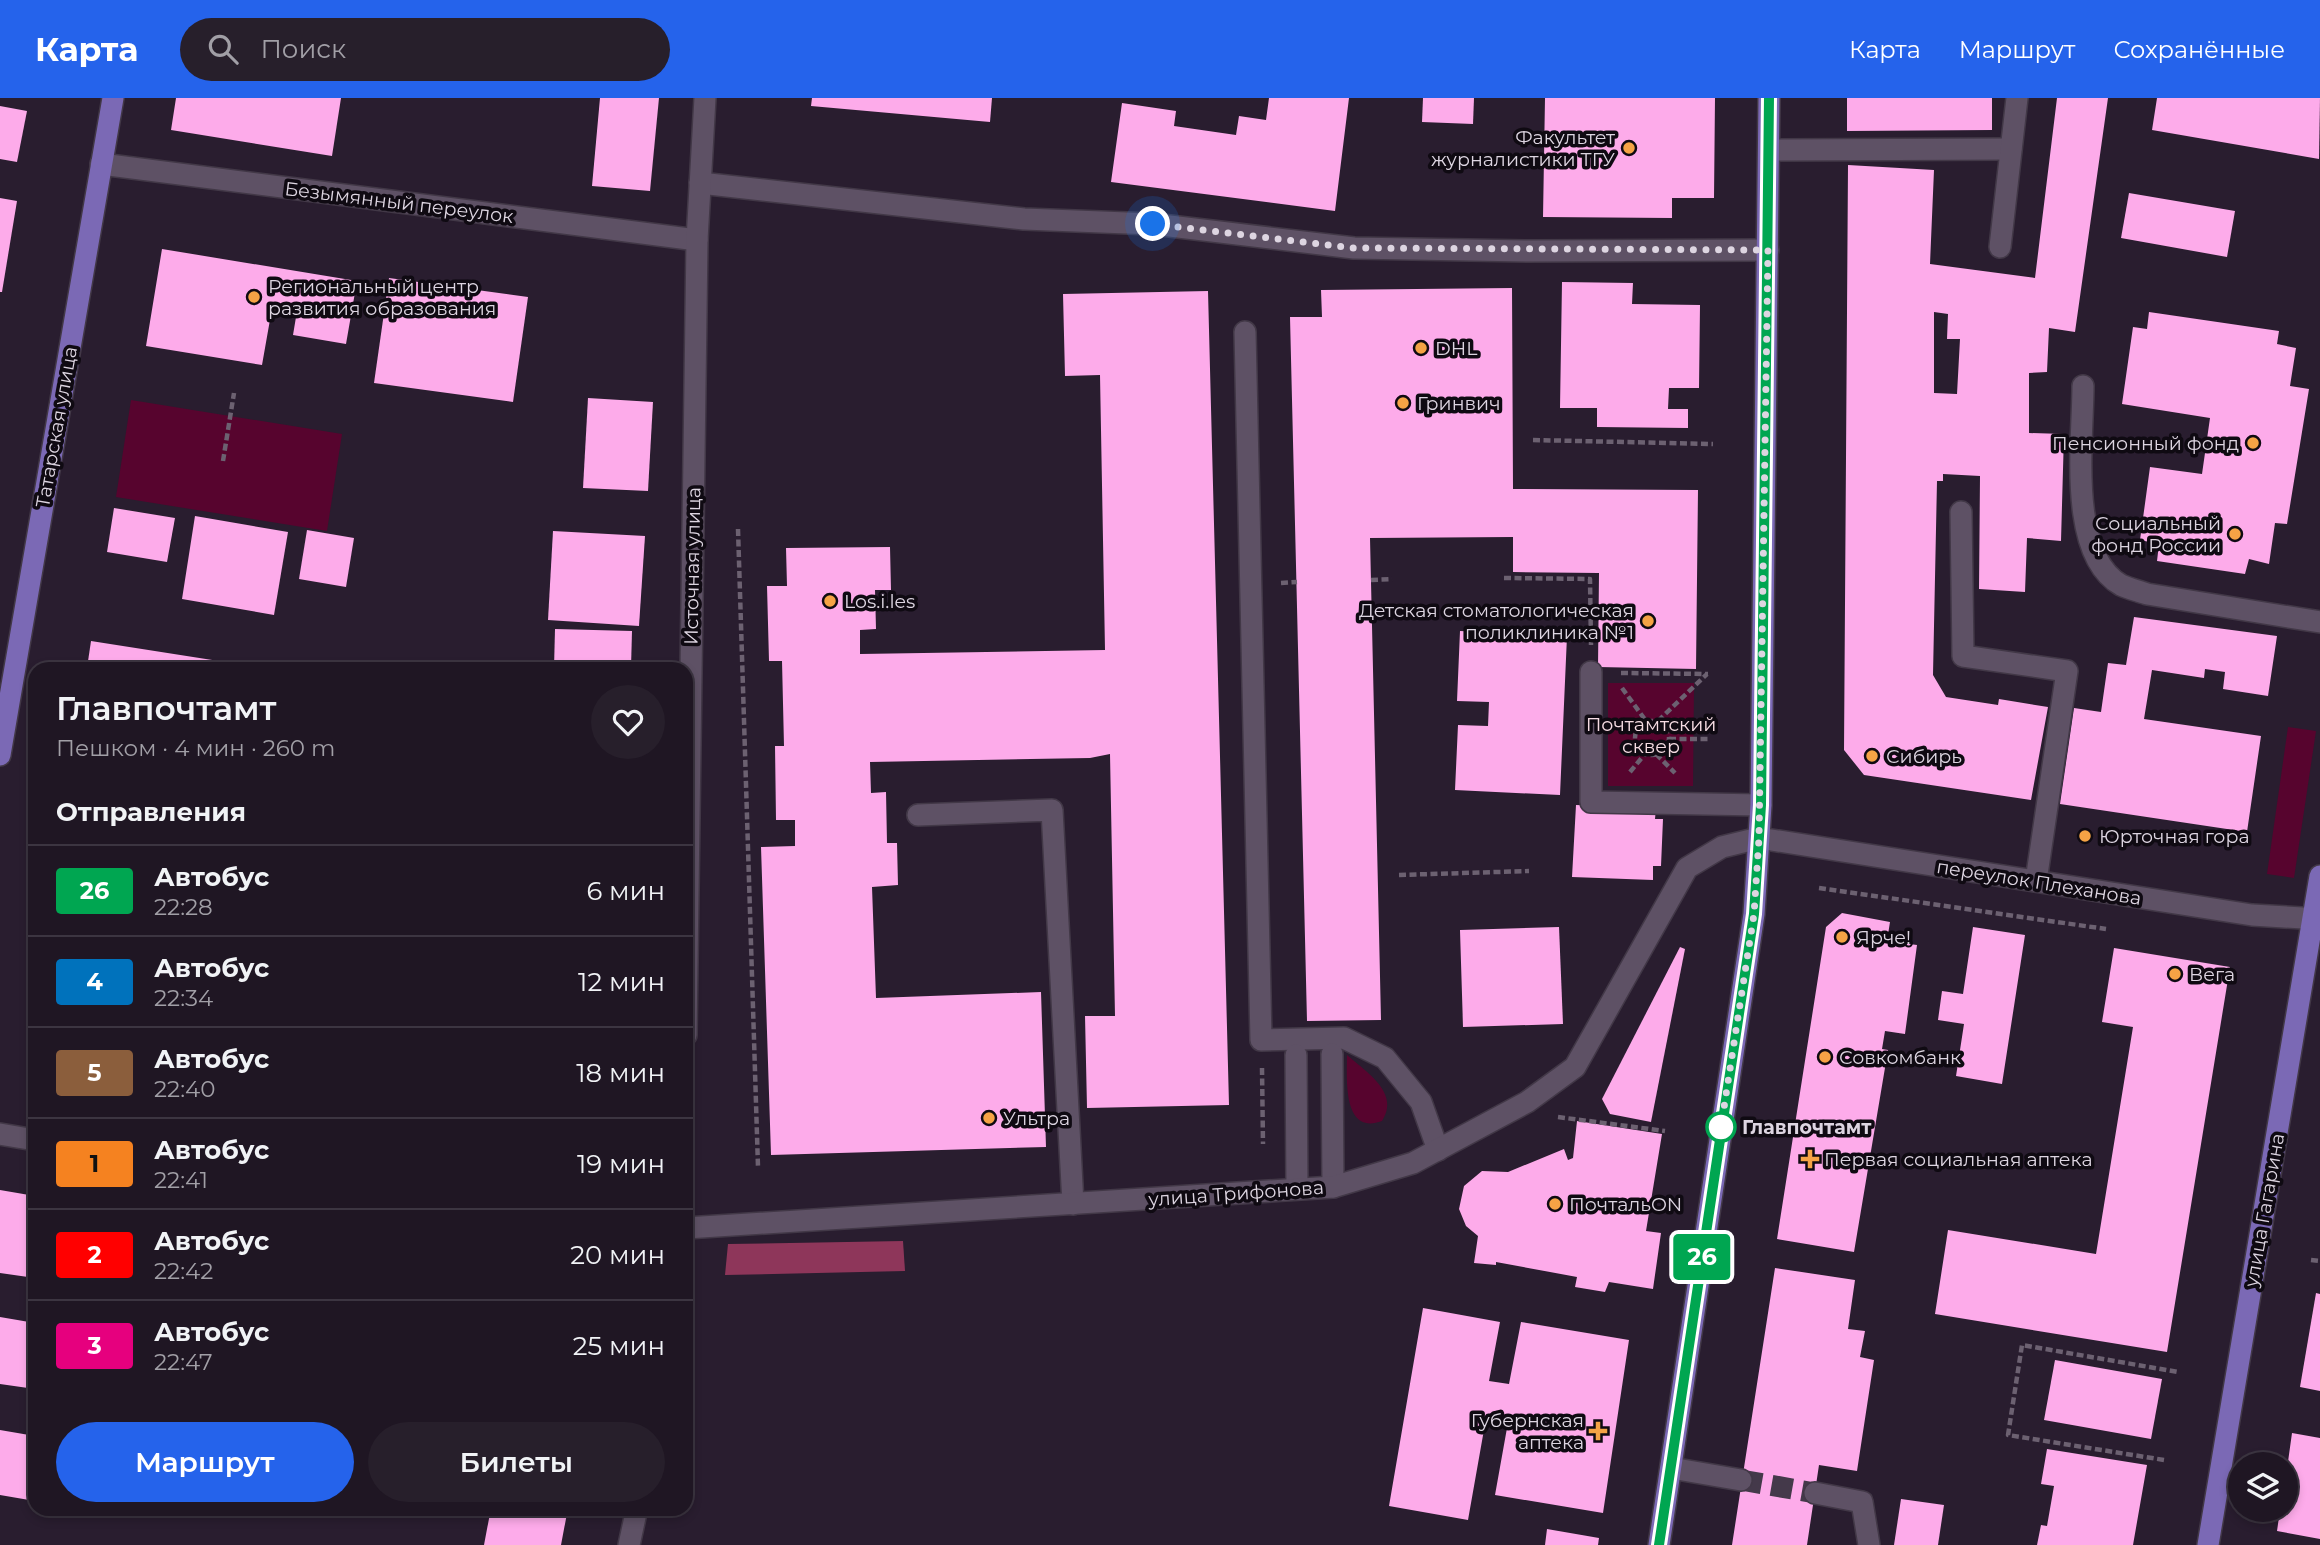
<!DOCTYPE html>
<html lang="ru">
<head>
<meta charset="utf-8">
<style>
  body { margin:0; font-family:Montserrat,sans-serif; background:#271f2b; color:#f1f3f6; height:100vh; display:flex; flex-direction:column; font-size:26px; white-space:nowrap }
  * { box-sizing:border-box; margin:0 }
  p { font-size:23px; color:#a19fa6 }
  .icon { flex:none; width:38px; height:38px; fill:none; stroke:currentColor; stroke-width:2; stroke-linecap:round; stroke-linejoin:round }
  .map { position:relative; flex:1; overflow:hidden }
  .sheet { position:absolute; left:28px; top:564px; width:665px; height:854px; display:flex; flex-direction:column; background:#1f1623; border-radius:21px; box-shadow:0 4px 10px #0003,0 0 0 2px #3c3541 }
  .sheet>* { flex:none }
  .badge { padding:0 14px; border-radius:5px; font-size:24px; line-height:46px }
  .tools { position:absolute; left:2228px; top:1354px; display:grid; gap:14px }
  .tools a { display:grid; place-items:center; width:70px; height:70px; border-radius:50%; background:#1f1623; box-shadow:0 4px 10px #0003,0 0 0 2px #3c3541; font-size:35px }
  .you { position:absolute; width:35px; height:35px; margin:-18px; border:5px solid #fff; border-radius:50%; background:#1a73e8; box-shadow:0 0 0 10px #1a73e833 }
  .map>.badge { position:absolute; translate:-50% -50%; box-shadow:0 0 0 4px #fff }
  h2 { padding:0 28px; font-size:26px; line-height:63px }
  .round { display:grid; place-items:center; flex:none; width:74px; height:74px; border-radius:37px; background:#271f2b }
  .summary { display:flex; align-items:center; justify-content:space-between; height:119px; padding:0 28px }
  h1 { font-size:33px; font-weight:600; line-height:52px }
  .primary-button { display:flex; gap:14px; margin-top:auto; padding:14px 28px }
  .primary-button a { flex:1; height:80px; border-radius:42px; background:#2563eb; color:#fff; font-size:28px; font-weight:600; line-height:80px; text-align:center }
  .primary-button a+a { background:#271f2b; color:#f1f3f6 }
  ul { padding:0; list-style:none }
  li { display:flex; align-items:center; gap:21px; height:91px; padding:0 28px; border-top:2px solid #3c3541 }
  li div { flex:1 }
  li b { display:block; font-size:26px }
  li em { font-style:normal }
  li .badge { min-width:77px; font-weight:700; text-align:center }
  header { display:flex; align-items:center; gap:42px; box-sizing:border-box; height:98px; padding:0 35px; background:#2563eb; color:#fff }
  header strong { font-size:33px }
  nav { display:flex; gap:38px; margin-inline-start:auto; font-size:24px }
  .search { width:490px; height:63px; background:#271f2b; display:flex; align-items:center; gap:18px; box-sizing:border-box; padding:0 24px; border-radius:38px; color:#a19fa6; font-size:26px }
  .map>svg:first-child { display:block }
  .green { fill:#57042e }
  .forest { fill:#8e365a }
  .building { fill:#fdabea; fill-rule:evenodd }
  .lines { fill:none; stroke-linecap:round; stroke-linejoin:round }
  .minor-tunnel { stroke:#44394a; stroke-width:21; stroke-dasharray:21 10; stroke-linecap:butt }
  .minor-casing { stroke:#423847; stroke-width:24 }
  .major-casing { stroke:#423847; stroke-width:24 }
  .path { stroke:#6c6171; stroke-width:4.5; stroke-dasharray:7 3.5; stroke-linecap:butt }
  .minor { stroke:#5e5165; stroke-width:21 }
  .major { stroke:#7b69b5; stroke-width:21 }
  .line-casing { stroke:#fff; stroke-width:16 }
  .line { stroke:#00a651; stroke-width:10 }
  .walk { stroke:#ddd5e1; stroke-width:7; stroke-dasharray:0 12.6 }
  .poi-dot { fill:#f5a345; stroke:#0f0a12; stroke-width:2.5 }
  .stop-dot { fill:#fff; stroke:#00a651; stroke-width:3.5 }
  .labels { text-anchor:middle; stroke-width:7; stroke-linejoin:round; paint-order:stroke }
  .poi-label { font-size:19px; fill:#ddd5e1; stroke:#0f0a12; text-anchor:start }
  .street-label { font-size:19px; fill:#ddd5e1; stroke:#0f0a12 }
  .park-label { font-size:19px; fill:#f6dce3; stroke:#0f0a12 }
  .stop-label { font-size:19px; font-weight:bold; fill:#ddd5e1; stroke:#0f0a12; text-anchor:start }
</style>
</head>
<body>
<header>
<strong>Карта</strong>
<div class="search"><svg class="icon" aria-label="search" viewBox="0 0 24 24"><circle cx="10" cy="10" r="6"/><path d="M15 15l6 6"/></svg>Поиск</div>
<nav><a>Карта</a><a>Маршрут</a><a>Сохранённые</a></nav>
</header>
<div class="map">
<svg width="2320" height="1447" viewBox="0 0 2320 1447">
  <rect width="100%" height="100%" fill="#291d2f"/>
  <g class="green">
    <path d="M 131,302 L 342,336 L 327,433 L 116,399 Z"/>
    <path d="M 1608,585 L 1694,585 L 1693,688 L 1608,688 Z"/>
    <path d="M 2288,629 L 2316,633 L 2294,780 L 2267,776 Z"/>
    <path d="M 1347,957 C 1365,973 1401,995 1382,1023 C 1342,1038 1347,979 1347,957 Z"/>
  </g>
  <path class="forest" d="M 903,1143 L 905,1173 L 725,1177 L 728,1146 Z"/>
  <g class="building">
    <path d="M 176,0 L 341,0 L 332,58 L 171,32 Z"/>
    <path d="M 600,0 L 659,0 L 650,93 L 592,88 Z"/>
    <path d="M 812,0 L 992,0 L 990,24 L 811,8 Z"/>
    <path d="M 1269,0 L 1349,0 L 1335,113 L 1111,84 L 1122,5 L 1176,13 L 1174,28 L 1236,37 L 1239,18 L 1266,22 Z"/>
    <path d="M 1423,0 L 1474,0 L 1473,26 L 1422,24 Z"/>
    <path d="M 1545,0 L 1715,0 L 1714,100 L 1672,100 L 1672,120 L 1543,119 Z"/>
    <path d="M 1847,0 L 1992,0 L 1992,32 L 1847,33 Z"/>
    <path d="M 2057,0 L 2108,0 L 2075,234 L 2049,230 L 2047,274 L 2029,275 L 2029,335 L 2064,336 L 2061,443 L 2027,440 L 2025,494 L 1979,491 L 1980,378 L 1943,376 L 1943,383 L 1937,383 L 1933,577 L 1946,599 L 1998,607 L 1999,601 L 2048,609 L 2031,702 L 1864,677 L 1844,652 L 1848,67 L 1934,72 L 1930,166 L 2035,180 ZM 1934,214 L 1948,216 L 1947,241 L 1960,241 L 1957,296 L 1934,295 Z"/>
    <path d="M 2157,0 L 2320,0 L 2319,61 L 2152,32 Z"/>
    <path d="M 0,8 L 27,13 L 17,64 L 0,61 Z"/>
    <path d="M 2129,95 L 2235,113 L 2227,159 L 2121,140 Z"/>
    <path d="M 0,100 L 17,103 L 2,194 L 0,194 Z"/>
    <path d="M 162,151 L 357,183 L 346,246 L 293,237 L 296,219 L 271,216 L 262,267 L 146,248 Z"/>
    <path d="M 389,180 L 528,199 L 513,304 L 374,285 Z"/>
    <path d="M 1562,184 L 1633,185 L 1632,206 L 1700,207 L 1699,290 L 1669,290 L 1668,311 L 1688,311 L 1688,330 L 1597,329 L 1597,310 L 1560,310 Z"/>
    <path d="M 1512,190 L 1513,391 L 1698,392 L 1696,571 L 1598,569 L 1599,475 L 1513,474 L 1513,439 L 1370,440 L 1381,922 L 1307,923 L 1290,219 L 1322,219 L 1321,192 Z"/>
    <path d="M 1208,193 L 1229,1007 L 1087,1010 L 1085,918 L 1115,918 L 1110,656 L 1090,660 L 870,664 L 871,695 L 886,694 L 887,745 L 897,745 L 898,787 L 872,789 L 876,900 L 1041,894 L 1046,1049 L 771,1057 L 761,749 L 795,748 L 795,722 L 776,722 L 775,648 L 784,648 L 782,563 L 769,563 L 767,488 L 787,488 L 786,450 L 890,449 L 891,492 L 875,492 L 876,531 L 860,532 L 860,556 L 1105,552 L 1100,277 L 1065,278 L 1063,196 Z"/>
    <path d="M 2149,214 L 2279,233 L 2277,246 L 2296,250 L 2290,288 L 2309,291 L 2287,426 L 2275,425 L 2269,466 L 2249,461 L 2245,476 L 2157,463 L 2159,446 L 2140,442 L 2150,369 L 2202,376 L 2210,320 L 2122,306 L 2133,229 L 2147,231 Z"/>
    <path d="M 588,300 L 653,304 L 648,393 L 583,390 Z"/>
    <path d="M 114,410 L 175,420 L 167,464 L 107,454 Z"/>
    <path d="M 195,418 L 288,434 L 274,517 L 182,501 Z"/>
    <path d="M 307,432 L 354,440 L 346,489 L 299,481 Z"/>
    <path d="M 553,433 L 645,438 L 639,528 L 548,522 Z"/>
    <path d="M 2134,519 L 2277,538 L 2268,598 L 2223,591 L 2225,574 L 2205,571 L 2204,580 L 2152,572 L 2144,621 L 2261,638 L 2247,734 L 2060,706 L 2074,610 L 2101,614 L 2108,565 L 2126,567 Z"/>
    <path d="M 555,531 L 632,533 L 631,570 L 554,570 Z"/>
    <path d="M 1460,533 L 1567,538 L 1560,697 L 1455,692 L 1458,627 L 1488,628 L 1489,604 L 1457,603 Z"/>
    <path d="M 91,543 L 225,564 L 224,570 L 87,570 Z"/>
    <path d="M 1576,707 L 1656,710 L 1655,721 L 1663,721 L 1661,768 L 1653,768 L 1653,782 L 1572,779 Z"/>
    <path d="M 1842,815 L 1890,824 L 1887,843 L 1917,847 L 1905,936 L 1885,933 L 1882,951 L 1888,952 L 1854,1154 L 1777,1141 L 1826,829 Z"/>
    <path d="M 1559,829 L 1563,926 L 1463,929 L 1460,832 Z"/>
    <path d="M 1973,829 L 2025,837 L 2002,986 L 1956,978 L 1964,926 L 1938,922 L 1942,893 L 1963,896 Z"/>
    <path d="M 1680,849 L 1685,851 L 1651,1024 L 1610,1016 L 1602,1001 Z"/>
    <path d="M 2114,850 L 2230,869 L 2167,1254 L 1935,1216 L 1948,1132 L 2096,1156 L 2133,929 L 2102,924 Z"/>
    <path d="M 1577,1023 L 1662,1036 L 1646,1133 L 1661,1135 L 1653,1191 L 1609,1184 L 1605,1194 L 1575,1189 L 1577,1179 L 1496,1164 L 1496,1167 L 1474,1165 L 1478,1138 L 1466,1128 L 1459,1111 L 1464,1088 L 1482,1073 L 1508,1074 L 1564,1051 L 1568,1062 L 1573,1060 Z"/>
    <path d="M 0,1092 L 35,1098 L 35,1180 L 0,1175 Z"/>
    <path d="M 1775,1170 L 1855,1182 L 1848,1231 L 1865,1233 L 1860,1259 L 1874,1262 L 1857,1373 L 1819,1367 L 1807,1447 L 1732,1447 Z"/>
    <path d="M 2316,1195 L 2320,1196 L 2320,1293 L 2300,1289 Z"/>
    <path d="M 1423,1210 L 1500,1224 L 1489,1283 L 1509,1286 L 1521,1224 L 1629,1242 L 1603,1415 L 1495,1397 L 1507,1330 L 1485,1326 L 1468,1422 L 1389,1408 Z"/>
    <path d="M 0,1219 L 35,1225 L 28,1290 L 0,1286 Z"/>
    <path d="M 2055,1262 L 2162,1281 L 2151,1341 L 2044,1322 Z"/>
    <path d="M 0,1332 L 35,1338 L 35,1403 L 0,1397 Z"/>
    <path d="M 2292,1335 L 2320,1340 L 2320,1441 L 2277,1433 L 2280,1412 L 2286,1412 L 2286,1378 Z"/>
    <path d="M 2047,1351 L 2147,1367 L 2133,1447 L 2037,1447 L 2041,1427 L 2047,1428 L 2054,1388 L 2041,1386 Z"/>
    <path d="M 1901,1401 L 1944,1407 L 1938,1447 L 1894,1447 Z"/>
    <path d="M 491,1410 L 568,1410 L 561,1447 L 484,1447 Z"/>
    <path d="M 1547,1431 L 1599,1440 L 1598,1447 L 1545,1447 Z"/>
  </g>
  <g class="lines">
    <path class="minor-tunnel" d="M 1741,1382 L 1815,1395"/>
    <defs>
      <g id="minor">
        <path d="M 1769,52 L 2011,51"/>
        <path d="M 101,66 L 697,142"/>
        <path d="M 700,85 L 1024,121 L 1153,126 L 1354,150 L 1531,153 L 1768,152"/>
        <path d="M 2000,149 L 2017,0"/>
        <path d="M 1245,234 L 1261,942 L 1344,940 L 1385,960 L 1421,1004 L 1438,1052"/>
        <path d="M 2083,288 C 2083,341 2067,456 2121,487 C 2129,491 2139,493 2147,496 L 2320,524"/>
        <path d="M 1961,414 L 1963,558 L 2067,573 L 2036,783"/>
        <path d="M 1591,574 L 1591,704 L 1761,707"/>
        <path d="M 918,717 L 1052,712 L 1073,1106"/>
        <path d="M 686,937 L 697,142 L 705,0"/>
        <path d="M 1332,956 L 1333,1089"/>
        <path d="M 1296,957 L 1297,1091"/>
        <path d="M 0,1036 L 35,1042"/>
        <path d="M 686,1130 L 1333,1089 L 1413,1065 L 1527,1004 L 1575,969 L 1687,770 L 1722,749 L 1759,740 L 2252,817 L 2320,821"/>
        <path d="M 1671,1370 L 1741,1382"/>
        <path d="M 1815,1395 L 1862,1404 L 1869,1447"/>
        <path d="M 629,1447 L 637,1410"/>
      </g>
      <g id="major">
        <path d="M 0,657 L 113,0"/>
        <path d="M 1659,1447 L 1754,816 L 1761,707 L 1769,0"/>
        <path d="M 2208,1447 L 2320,778"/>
      </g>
    </defs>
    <use href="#minor" class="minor-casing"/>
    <use href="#major" class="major-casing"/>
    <g class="path">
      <path d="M 1533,342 L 1713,346"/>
      <path d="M 223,363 L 234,295"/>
      <path d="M 738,431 L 758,1069"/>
      <path d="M 1504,480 L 1590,481 L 1591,547"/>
      <path d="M 1371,482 L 1392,481"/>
      <path d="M 1281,485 L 1297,484"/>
      <path d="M 1621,575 L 1708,576"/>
      <path d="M 1622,590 L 1646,623"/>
      <circle cx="1652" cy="640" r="17"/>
      <path d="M 1658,623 L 1707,576"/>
      <path d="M 1669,641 L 1708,641"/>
      <path d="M 1656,656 L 1675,675"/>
      <path d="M 1630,674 L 1645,656"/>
      <path d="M 1399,777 L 1529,773"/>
      <path d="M 1819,790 L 2106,831"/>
      <path d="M 1262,970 L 1263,1046"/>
      <path d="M 1558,1019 L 1665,1033"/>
      <path d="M 2311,1162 L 2320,1163"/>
      <path d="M 2164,1362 L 2008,1337 L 2022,1247 L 2178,1274"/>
    </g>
    <use href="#minor" class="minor"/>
    <use href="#major" class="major"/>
  </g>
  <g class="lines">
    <defs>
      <path id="line" d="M 1659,1447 L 1754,816 L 1761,707 L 1769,0"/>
    </defs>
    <use href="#line" class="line-casing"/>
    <use href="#line" class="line"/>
    <path class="walk" d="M 1153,126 L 1354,150 L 1768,152 L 1759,740 L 1754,816 L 1721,1029"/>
  </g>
  <g class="poi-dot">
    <circle cx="1629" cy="50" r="7"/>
    <circle cx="254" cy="199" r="7"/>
    <circle cx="1421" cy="250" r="7"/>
    <circle cx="1403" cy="305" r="7"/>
    <circle cx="2253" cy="345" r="7"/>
    <circle cx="2235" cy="436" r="7"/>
    <circle cx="830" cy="503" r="7"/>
    <circle cx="1648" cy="523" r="7"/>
    <circle cx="1872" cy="658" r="7"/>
    <circle cx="2085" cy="738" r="7"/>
    <circle cx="1842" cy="839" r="7"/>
    <circle cx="2175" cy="876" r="7"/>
    <circle cx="1825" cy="959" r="7"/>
    <circle cx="989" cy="1020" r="7"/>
    <path d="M1806.5 1050.5h7v7h7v7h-7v7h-7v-7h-7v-7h7z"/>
    <circle cx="1555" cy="1106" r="7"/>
    <path d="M1594.5 1322.5h7v7h7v7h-7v7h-7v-7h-7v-7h7z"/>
  </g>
  <circle class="stop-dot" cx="1721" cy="1029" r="14"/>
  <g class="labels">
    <g class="poi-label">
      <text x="1615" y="46" text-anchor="end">Факультет<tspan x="1615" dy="22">журналистики ТГУ</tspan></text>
      <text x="268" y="195">Региональный центр<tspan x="268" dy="22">развития образования</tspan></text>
      <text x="1435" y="257">DHL</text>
      <text x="1417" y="312">Гринвич</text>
      <text x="2239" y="352" text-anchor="end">Пенсионный фонд</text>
      <text x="2221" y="432" text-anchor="end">Социальный<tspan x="2221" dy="22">фонд России</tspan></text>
      <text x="844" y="510">Los.i.les</text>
      <text x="1634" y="519" text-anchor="end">Детская стоматологическая<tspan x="1634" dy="22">поликлиника №1</tspan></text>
      <text x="1886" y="665">Сибирь</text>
      <text x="2099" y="745">Юрточная гора</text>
      <text x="1856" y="846">Ярче!</text>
      <text x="2189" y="883">Вега</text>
      <text x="1839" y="966">Совкомбанк</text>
      <text x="1003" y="1027">Ультра</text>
      <text x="1824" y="1068">Первая социальная аптека</text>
      <text x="1569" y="1113">ПочтальON</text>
      <text x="1584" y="1329" text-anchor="end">Губернская<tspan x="1584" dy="22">аптека</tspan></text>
    </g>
    <g class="street-label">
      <text transform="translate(399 104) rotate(7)" y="7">Безымянный переулок</text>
      <text transform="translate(56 329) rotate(-80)" y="7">Татарская улица</text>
      <text transform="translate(692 468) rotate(-89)" y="7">Источная улица</text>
      <text transform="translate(2039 784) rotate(9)" y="7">переулок Плеханова</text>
      <text transform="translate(1236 1095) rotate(-4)" y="7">улица Трифонова</text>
      <text transform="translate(2264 1112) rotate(-80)" y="7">улица Гагарина</text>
    </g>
    <g class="park-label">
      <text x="1651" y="633">Почтамтский<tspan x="1651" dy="22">сквер</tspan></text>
    </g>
    <g class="stop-label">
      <text x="1742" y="1036">Главпочтамт</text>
    </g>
  </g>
</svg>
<div class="tools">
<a><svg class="icon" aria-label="layers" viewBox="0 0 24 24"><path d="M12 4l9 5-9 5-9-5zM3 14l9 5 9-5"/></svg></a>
</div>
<div class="you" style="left:1153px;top:126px"></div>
<b class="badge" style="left:1702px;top:1159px;background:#00a651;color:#fff">26</b>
<section class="sheet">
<div class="summary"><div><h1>Главпочтамт</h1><p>Пешком · 4 мин · 260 m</p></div><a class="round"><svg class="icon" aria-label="heart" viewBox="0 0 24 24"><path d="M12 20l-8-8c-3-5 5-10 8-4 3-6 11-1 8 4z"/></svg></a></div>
<h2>Отправления</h2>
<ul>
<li><span class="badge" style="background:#00a651;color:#fff">26</span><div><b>Автобус</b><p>22:28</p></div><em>6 мин</em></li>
<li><span class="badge" style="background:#0072bc;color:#fff">4</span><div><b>Автобус</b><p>22:34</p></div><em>12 мин</em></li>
<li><span class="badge" style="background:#8b5e3c;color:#fff">5</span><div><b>Автобус</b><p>22:40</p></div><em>18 мин</em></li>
<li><span class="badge" style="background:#f58220;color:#111">1</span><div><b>Автобус</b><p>22:41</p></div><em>19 мин</em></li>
<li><span class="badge" style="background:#f00;color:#fff">2</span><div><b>Автобус</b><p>22:42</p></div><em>20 мин</em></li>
<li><span class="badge" style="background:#e6007e;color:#fff">3</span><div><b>Автобус</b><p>22:47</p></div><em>25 мин</em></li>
</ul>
<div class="primary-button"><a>Маршрут</a><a>Билеты</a></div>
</section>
</div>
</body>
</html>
